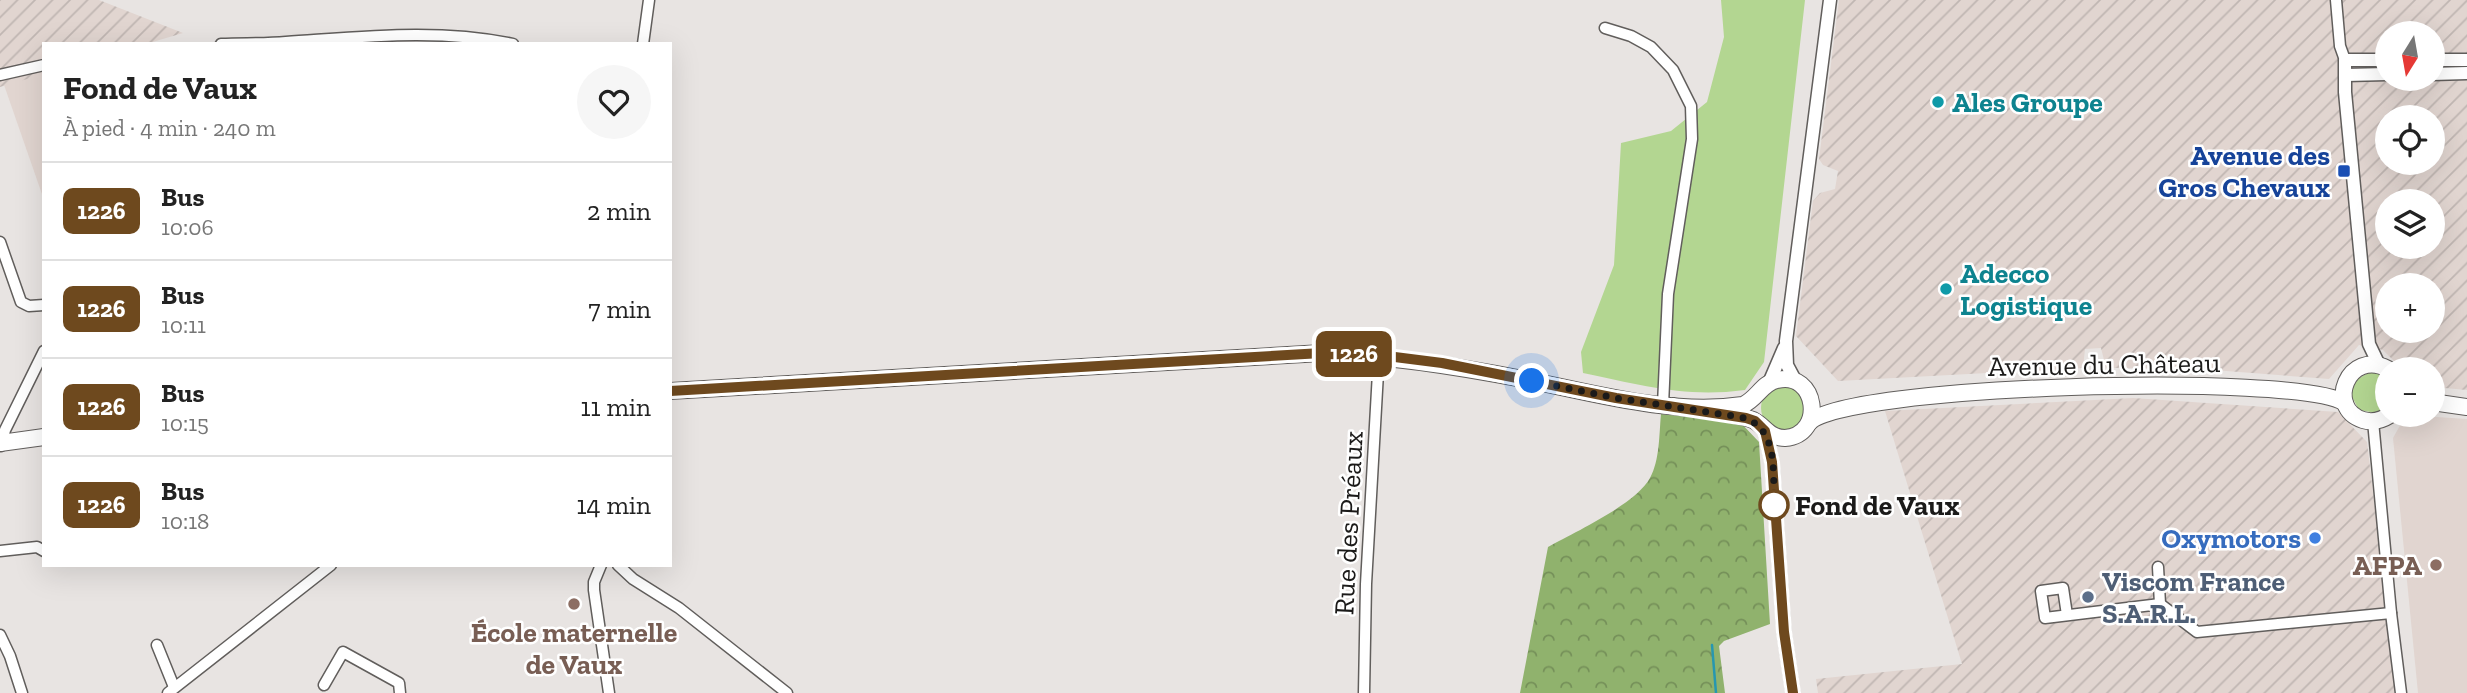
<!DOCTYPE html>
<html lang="fr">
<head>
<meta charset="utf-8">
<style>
  body { margin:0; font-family:"Zilla Slab",serif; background:#f6f6f6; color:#222; height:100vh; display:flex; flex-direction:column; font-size:26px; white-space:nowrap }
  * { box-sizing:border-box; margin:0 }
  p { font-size:23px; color:#767676 }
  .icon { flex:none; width:38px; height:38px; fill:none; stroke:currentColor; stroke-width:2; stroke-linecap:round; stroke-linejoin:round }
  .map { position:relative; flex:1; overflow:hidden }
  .details { position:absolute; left:42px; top:42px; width:630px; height:525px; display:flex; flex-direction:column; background:#fff; border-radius:0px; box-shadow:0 7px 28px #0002 }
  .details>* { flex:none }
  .badge { padding:0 14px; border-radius:10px; font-size:24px; line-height:46px }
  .needle { width:46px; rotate:191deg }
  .buttons { position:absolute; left:2375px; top:21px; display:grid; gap:14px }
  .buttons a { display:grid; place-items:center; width:70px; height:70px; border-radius:50%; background:#fff; box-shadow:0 7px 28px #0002; font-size:35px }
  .you { position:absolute; width:35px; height:35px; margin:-18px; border:5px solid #fff; border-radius:50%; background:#1a73e8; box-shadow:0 0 0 10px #1a73e833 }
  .map>.badge { position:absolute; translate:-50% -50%; box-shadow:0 0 0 4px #fff }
  .round { display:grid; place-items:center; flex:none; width:74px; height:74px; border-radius:37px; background:#f6f6f6 }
  .summary { display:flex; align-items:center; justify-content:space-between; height:119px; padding:0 21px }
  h1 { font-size:33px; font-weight:800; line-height:52px }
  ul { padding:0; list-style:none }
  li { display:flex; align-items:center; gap:21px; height:98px; padding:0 21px; border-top:2px solid #e0e0e0 }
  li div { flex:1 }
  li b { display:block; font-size:26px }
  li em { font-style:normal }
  li .badge { min-width:77px; font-weight:700; text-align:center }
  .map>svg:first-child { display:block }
  .built { fill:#e1d5d0 }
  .industrial { fill:url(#industrial-furrows); fill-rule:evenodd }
  .grass { fill:#b3d691 }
  .forest { fill:url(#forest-crowns) }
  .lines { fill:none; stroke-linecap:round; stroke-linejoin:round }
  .stream { stroke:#2797b0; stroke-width:2.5 }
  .minor-casing { stroke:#615e5c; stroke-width:13 }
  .tertiary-casing { stroke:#615e5c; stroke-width:15 }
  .primary-casing { stroke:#615e5c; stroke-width:18 }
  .minor { stroke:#fff; stroke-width:10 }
  .tertiary { stroke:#fff; stroke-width:12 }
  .primary { stroke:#fff; stroke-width:16 }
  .line-casing { stroke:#fff; stroke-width:16 }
  .line { stroke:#6e491e; stroke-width:10 }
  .walk { stroke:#1b1a19; stroke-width:7; stroke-dasharray:0 12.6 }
  .culture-dot { fill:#0f9aa8; stroke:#fff; stroke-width:2.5 }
  .transit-dot { fill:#1a4fb4; stroke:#fff; stroke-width:2.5 }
  .stop-dot { fill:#fff; stroke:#6e491e; stroke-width:3.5 }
  .shop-dot { fill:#3f7fe0; stroke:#fff; stroke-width:2.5 }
  .education-dot { fill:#8d6e63; stroke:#fff; stroke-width:2.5 }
  .service-dot { fill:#5c6f8a; stroke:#fff; stroke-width:2.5 }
  .labels { text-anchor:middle; stroke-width:5; stroke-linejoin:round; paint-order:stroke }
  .culture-label { font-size:28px; font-weight:bold; fill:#0d838f; stroke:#fff; text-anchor:start }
  .transit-label { font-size:28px; font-weight:bold; fill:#164399; stroke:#fff; text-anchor:end }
  .street-label { font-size:28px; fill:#1b1a19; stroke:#fff }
  .stop-label { font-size:28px; font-weight:bold; fill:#1b1a19; stroke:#fff; text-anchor:start }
  .shop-label { font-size:28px; font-weight:bold; fill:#366cbe; stroke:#fff; text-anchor:end }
  .education-label { font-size:28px; font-weight:bold; fill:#785e54; stroke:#fff; text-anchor:end }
  .service-label { font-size:28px; font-weight:bold; fill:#4e5e75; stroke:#fff; text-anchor:start }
</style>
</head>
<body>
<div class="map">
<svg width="2467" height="693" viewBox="0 0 2467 693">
  <defs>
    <pattern id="industrial-furrows" width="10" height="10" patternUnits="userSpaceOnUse" patternTransform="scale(1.75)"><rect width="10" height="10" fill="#e1d5d0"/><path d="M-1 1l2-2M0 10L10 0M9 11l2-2" fill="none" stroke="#c0b6b2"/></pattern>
    <pattern id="forest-crowns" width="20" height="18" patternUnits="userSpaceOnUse" patternTransform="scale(1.75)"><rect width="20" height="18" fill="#90b26d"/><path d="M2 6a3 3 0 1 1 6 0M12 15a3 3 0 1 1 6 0" fill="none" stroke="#759059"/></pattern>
  </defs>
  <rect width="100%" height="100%" fill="#e8e4e2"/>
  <g class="built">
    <path d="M 44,72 L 44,200 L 3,82 Z"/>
    <path d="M 2406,415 L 2467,419 L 2467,693 L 2418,693 L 2393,438 Z"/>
  </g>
  <g class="industrial">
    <path d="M 0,0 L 99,0 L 183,33 L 146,44 L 44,44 L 44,74 L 0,87 Z"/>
    <path d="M 1839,0 L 2467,0 L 2467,390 L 2433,387 L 2432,369 L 2402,369 L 2383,350 L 2359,345 L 2329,379 L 2187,368 L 2106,368 L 2101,348 L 2085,349 L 2083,368 L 1838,381 L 1796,336 L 1813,201 L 1820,193 L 1835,189 L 1838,171 L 1823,165 L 1819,159 ZM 2387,33 L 2432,33 L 2432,79 L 2387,79 ZM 2387,117 L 2432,117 L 2432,163 L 2387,163 ZM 2387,201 L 2432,201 L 2432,247 L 2387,247 ZM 2387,285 L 2432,285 L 2432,331 L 2387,331 Z"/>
    <path d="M 2133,398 L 2338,412 L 2367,442 L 2387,609 L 2401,693 L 1818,693 L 1816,679 L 1962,664 L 1885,411 Z"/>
  </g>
  <g class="grass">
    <path d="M 1721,0 L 1805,0 L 1764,362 L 1745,390 C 1685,398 1641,385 1583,373 L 1581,352 L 1614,265 L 1621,143 L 1671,131 L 1707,102 L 1724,37 Z"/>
    <path d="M 2370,372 L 2378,373 L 2387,379 L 2387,407 L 2376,413 L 2359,410 L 2351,395 L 2356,380 Z"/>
    <circle cx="1783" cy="408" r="22"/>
  </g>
  <path class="forest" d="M 1661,414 L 1741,423 L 1759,442 L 1770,624 L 1724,641 L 1719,646 L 1725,693 L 1520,693 L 1548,547 C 1575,532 1636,504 1650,478 C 1660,460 1659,434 1661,414 Z"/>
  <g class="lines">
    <path class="stream" d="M 1712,645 L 1716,693"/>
    <defs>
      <g id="minor">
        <path d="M 2336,0 L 2340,46 L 2345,60"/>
        <path d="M 1605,28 L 1631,36 L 1651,47 L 1673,70 L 1691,106 L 1692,139 L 1668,294 L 1663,405"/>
        <path d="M 221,44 C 243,43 265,44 286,42 C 362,37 438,28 513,44"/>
        <path d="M 643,44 L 649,0"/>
        <path d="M 0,75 L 44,65"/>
        <path d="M 0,242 L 21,302 L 29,306 L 44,305"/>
        <path d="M 2373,421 L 2391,613 L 2401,693"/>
        <path d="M 1,446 L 5,430 L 44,351"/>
        <path d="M 0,551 L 37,547 L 44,551"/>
        <path d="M 601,565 L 594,582 L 594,590 L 609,693"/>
        <path d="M 618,565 L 633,579 L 679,608 L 787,693"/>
        <path d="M 2158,567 L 2160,604"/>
        <path d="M 2067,615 L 2063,588 L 2041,591 L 2045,618 L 2160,604 L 2197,632 L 2391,613"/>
        <path d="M 0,635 L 10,656 L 22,693"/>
        <path d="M 157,645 L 174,687"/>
        <path d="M 324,685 L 343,652 L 399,683 L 400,693"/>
        <path d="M 168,693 L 331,565"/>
        <path d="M 1364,693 L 1366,584 L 1379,355"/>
      </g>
      <g id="tertiary">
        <path d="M 2432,60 L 2467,60"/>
        <path d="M 2432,74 L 2467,73"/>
        <path d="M 2346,75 L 2387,74"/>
        <path d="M 2379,365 L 2369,344 L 2345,92 L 2345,60 L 2387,60"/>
        <path d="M 1796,382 L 1787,365 L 1786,341 L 1830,0"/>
        <path d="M 1769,383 L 1784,348"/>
        <path d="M 1765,431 L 1772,462 L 1784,632 L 1793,693"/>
      </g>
      <g id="primary">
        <path d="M 2388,369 C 2348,348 2325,408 2363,420 C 2373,423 2382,420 2390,415"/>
        <path d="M 670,391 L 1322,353 C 1393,356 1462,367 1533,381 C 1601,395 1673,415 1743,405 C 1757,399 1762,383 1777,380 C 1817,370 1826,435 1785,438 C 1769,438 1765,426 1753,420 C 1737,413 1693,409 1673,406"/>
        <path d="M 2432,402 L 2467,407"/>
        <path d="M 1809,423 C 1839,385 2299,372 2345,403"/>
        <path d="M 0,443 L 44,437"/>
      </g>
    </defs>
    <use href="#minor" class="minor-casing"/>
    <use href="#tertiary" class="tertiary-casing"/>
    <use href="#primary" class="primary-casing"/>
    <use href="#minor" class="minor"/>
    <use href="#tertiary" class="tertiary"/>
    <use href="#primary" class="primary"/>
  </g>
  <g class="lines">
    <defs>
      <path id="line" d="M 670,391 L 1322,353 L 1379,355 L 1442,363 L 1616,398 L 1746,418 L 1755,421 L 1765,431 L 1772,462 L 1784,632 L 1793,693"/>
    </defs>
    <use href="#line" class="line-casing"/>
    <use href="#line" class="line"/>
    <path class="walk" d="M 1532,381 L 1616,398 L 1740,417 C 1779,425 1773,473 1774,505"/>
  </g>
  <g class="culture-dot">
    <circle cx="1938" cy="102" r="7"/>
    <circle cx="1946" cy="289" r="7"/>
  </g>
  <rect class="transit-dot" x="2337" y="164" width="14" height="14" rx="3.5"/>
  <circle class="stop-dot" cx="1774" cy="505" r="14"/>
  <circle class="shop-dot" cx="2315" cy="538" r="7"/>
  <g class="education-dot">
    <circle cx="2436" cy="565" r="7"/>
    <circle cx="574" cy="604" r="7"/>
  </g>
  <circle class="service-dot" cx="2088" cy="597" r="7"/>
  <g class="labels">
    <g class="culture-label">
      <text x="1952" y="112">Ales Groupe</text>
      <text x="1960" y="283">Adecco<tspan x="1960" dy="32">Logistique</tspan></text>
    </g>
    <g class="transit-label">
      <text x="2330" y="165">Avenue des<tspan x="2330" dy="32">Gros Chevaux</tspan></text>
    </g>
    <g class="street-label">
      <text transform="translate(2104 364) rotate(-1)" y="10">Avenue du Château</text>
      <text transform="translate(1348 523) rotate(-87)" y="10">Rue des Préaux</text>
    </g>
    <g class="stop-label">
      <text x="1795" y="515">Fond de Vaux</text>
    </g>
    <g class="shop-label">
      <text x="2301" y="548">Oxymotors</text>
    </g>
    <g class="education-label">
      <text x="2422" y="575">AFPA</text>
      <text x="574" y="642" text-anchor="middle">École maternelle<tspan x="574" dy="32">de Vaux</tspan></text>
    </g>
    <g class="service-label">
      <text x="2102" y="591">Viscom France<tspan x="2102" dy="32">S.A.R.L.</tspan></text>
    </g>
  </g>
</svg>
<div class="buttons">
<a><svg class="needle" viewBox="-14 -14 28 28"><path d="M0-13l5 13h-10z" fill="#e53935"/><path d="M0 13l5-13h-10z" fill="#767676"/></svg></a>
<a><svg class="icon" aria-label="locate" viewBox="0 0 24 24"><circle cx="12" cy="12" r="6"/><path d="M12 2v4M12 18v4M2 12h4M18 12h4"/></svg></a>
<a><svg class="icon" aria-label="layers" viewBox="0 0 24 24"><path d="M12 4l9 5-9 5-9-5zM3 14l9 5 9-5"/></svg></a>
<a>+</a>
<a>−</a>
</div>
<div class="you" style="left:1532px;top:381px"></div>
<b class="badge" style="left:1354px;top:354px;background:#6e491e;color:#fff">1226</b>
<section class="details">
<div class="summary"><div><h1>Fond de Vaux</h1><p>À pied · 4 min · 240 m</p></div><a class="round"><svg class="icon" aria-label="heart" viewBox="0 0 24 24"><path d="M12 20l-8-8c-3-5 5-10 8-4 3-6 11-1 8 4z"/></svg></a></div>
<ul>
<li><span class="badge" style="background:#6e491e;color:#fff">1226</span><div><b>Bus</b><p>10:06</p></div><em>2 min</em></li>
<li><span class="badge" style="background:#6e491e;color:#fff">1226</span><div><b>Bus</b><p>10:11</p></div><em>7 min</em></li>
<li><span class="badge" style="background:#6e491e;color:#fff">1226</span><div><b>Bus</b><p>10:15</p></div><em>11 min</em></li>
<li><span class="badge" style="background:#6e491e;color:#fff">1226</span><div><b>Bus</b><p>10:18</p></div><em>14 min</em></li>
</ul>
</section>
</div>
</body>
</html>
